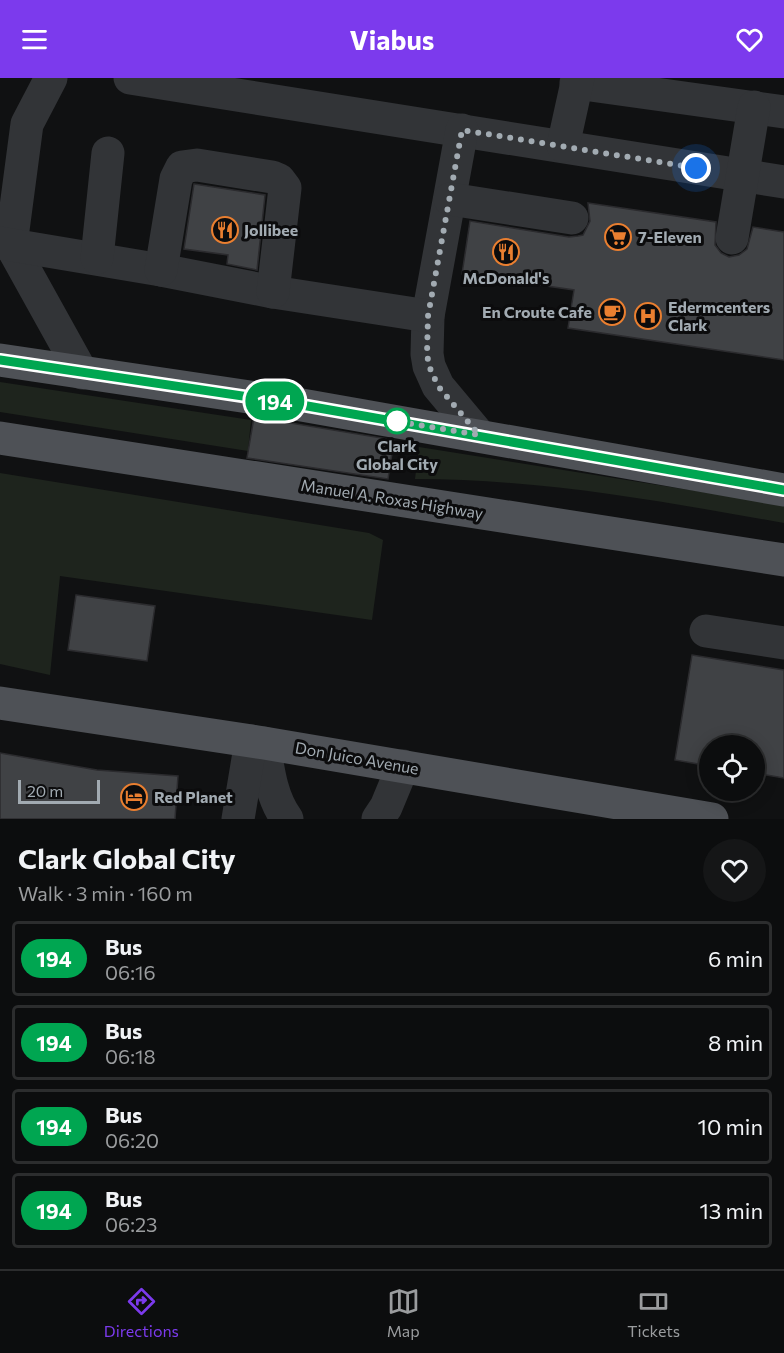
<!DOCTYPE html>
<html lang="en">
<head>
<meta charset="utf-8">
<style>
  body { margin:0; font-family:Commissioner,sans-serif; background:#151617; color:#f1f3f6; height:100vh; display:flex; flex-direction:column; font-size:22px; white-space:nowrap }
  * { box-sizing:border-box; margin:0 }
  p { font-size:20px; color:#9a9c9e }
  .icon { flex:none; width:33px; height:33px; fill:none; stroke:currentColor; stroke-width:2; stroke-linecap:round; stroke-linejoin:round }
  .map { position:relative; height:741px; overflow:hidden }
  .panel { display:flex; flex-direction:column; background:#0c0d0e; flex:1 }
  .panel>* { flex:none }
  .badge { padding:0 12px; border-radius:20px; font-size:21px; line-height:39px }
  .tools { position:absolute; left:699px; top:657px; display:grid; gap:12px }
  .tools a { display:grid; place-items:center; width:66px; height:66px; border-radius:50%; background:#0c0d0e; box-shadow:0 3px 15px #0003,0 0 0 2px #2c2d2e; font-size:30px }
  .scale { position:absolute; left:18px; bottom:15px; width:82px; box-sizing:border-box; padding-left:6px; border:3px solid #a2abb2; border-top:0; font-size:16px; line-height:21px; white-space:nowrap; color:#a2abb2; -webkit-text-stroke:4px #0c0c0d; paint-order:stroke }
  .you { position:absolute; width:30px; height:30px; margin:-15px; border:4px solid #fff; border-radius:50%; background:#1a73e8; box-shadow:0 0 0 9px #1a73e833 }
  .map>.badge { position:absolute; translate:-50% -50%; box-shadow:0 0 0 3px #fff }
  .round { display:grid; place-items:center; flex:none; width:63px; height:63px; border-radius:32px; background:#151617 }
  .head { display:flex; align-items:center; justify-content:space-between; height:102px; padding:0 18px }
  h1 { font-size:28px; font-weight:700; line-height:45px }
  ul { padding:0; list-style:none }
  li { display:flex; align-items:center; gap:18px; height:75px; margin:0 12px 9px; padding:0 6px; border:3px solid #2c2d2e; border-radius:6px }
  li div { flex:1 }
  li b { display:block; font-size:22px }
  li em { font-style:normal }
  li .badge { min-width:66px; font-weight:700; text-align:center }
  header { display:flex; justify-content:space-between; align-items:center; height:78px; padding:0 18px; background:#7c3aed; color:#fff; font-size:27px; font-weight:700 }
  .menu { display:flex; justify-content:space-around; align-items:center; height:84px; border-top:2px solid #2c2d2e; background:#0c0d0e; font-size:16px; color:#9a9c9e }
  .menu a { display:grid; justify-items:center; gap:3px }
  .menu .on { color:#7c3aed }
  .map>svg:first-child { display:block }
  .green { fill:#1e241d }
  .building { fill:#404245; stroke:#2b2b2e; stroke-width:1.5 }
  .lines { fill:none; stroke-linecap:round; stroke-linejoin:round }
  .minor { stroke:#323437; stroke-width:33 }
  .major { stroke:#4e5156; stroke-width:33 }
  .line-casing { stroke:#fff; stroke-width:14 }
  .line { stroke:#00a651; stroke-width:9 }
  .walk { stroke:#a2abb2; stroke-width:6; stroke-dasharray:0 10.8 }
  .stop-dot { fill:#fff; stroke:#00a651; stroke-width:3 }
  .labels { text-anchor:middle; stroke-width:6; stroke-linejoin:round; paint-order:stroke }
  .poi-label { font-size:16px; font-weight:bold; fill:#a2abb2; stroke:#0c0c0d; text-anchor:start }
  .stop-label { font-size:16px; font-weight:bold; fill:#a2abb2; stroke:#0c0c0d }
  .street-label { font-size:16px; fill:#a2abb2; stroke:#0c0c0d }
</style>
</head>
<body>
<header><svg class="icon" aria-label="menu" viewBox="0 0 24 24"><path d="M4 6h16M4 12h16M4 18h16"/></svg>Viabus<svg class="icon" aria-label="heart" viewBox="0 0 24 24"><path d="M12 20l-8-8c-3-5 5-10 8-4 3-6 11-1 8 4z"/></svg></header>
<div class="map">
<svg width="784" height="741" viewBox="0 0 784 741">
  <rect width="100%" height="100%" fill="#101112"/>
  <g class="green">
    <path d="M 0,304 L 251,342 L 248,373 L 0,334 Z"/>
    <path d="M 419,369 L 784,427 L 784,445 C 660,423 542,401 415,401 Z"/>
    <path d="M 0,395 L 369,455 L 383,462 L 372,542 L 60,498 L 50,597 L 0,586 Z"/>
  </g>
  <g class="building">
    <path d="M 194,106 L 265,117 L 257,192 L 227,186 L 228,177 L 184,171 Z"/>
    <path d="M 588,125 L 716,144 L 715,167 L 721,175 L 729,179 L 739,177 L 747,171 L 753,149 L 784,154 L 784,282 L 568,250 L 574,212 L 462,196 L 470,143 L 569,159 L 578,158 L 583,157 L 590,143 Z"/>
    <path d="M 254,339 L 394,362 L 388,401 L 247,380 Z"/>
    <path d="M 76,517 L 155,528 L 147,583 L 68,572 Z"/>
    <path d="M 692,577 L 784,592 L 784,700 L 754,695 L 754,668 L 710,668 L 710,688 L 675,682 Z"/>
    <path d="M 0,675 L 97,692 L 178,698 L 175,741 L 0,741 Z"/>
  </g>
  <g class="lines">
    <g class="minor">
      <path d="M 51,0 L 27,46 L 11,167 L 82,295"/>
      <path d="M 130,0 L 784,104"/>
      <path d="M 576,5 L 784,34"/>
      <path d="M 462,52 L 428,238 L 427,276 L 429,288 L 438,308 L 479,357"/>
      <path d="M 563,68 L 578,0"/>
      <path d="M 450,121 L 572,140"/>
      <path d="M 732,160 L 754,29"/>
      <path d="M 0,165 L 161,192 L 273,214 L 428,238"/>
      <path d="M 97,180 L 108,75"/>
      <path d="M 161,192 L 176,101 L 182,89 L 197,87 L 272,99 L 279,102 L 285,110 L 273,214"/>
      <path d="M 706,553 L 784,565"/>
      <path d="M 264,665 C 268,691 271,719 287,741"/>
      <path d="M 238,741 L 251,663"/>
      <path d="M 378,741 L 386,729 L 403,688"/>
    </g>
    <g class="major">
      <path d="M 0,282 L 296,326 L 784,412"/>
      <path d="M 0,360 L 784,482"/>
      <path d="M 0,625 L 264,665 L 712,741"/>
    </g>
  </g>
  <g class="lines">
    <defs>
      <path id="line" d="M 0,282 L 296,326 L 784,412"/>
    </defs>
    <use href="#line" class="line-casing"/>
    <use href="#line" class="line"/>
    <path class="walk" d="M 397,343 L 388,342 L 479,357 L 438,308 L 429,288 L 427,276 L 428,238 L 462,52 L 696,90"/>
  </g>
  <defs>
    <symbol id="restaurant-ring" viewBox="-11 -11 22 22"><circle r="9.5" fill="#0c0c0d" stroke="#ea7f30" stroke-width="1.5"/><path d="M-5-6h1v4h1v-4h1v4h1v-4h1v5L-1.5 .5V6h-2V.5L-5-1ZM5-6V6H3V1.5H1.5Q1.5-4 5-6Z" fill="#ea7f30"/></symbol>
    <symbol id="supermarket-ring" viewBox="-11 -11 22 22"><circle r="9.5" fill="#0c0c0d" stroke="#ea7f30" stroke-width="1.5"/><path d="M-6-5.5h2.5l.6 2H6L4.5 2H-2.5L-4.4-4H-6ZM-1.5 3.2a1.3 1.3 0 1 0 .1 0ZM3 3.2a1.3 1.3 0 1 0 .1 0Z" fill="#ea7f30"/></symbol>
    <symbol id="cafe-ring" viewBox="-11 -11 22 22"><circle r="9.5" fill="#0c0c0d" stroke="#ea7f30" stroke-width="1.5"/><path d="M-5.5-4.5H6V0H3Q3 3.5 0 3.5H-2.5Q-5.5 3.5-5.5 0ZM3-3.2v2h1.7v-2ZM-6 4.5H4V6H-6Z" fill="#ea7f30"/></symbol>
    <symbol id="hospital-ring" viewBox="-11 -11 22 22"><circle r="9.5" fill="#0c0c0d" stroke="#ea7f30" stroke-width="1.5"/><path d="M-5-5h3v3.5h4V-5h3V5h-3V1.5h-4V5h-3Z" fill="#ea7f30"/></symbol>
    <symbol id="hotel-ring" viewBox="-11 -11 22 22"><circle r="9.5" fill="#0c0c0d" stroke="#ea7f30" stroke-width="1.5"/><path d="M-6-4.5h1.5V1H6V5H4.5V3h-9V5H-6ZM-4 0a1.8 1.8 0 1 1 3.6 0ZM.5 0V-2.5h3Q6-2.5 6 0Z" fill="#ea7f30"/></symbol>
  </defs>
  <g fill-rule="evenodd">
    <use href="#restaurant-ring" x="210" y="137" width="30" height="30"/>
    <use href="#supermarket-ring" x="603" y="144" width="30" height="30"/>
    <use href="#restaurant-ring" x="491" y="159" width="30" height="30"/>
    <use href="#cafe-ring" x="597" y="219" width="30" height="30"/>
    <use href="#hospital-ring" x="633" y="223" width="30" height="30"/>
    <use href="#hotel-ring" x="119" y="704" width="30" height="30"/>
  </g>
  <circle class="stop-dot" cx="397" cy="343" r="12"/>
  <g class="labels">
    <g class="poi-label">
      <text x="244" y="158">Jollibee</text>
      <text x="638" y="165">7-Eleven</text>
      <text x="506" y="206" text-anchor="middle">McDonald's</text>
      <text x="668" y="235">Edermcenters<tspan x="668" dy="18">Clark</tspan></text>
      <text x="592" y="240" text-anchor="end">En Croute Cafe</text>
      <text x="154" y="725">Red Planet</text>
    </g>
    <g class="stop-label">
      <text x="397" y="374">Clark<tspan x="397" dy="18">Global City</tspan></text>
    </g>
    <g class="street-label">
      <text transform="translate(392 421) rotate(9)" y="6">Manuel A. Roxas Highway</text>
      <text transform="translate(357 680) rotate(10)" y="6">Don Juico Avenue</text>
    </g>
  </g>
</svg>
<div class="tools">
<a><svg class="icon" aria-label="locate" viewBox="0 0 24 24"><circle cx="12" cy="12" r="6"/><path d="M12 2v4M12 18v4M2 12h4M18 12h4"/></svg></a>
</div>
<div class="scale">20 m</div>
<div class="you" style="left:696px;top:90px"></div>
<b class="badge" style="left:275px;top:323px;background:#00a651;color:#fff">194</b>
</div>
<section class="panel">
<div class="head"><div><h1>Clark Global City</h1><p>Walk · 3 min · 160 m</p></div><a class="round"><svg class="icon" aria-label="heart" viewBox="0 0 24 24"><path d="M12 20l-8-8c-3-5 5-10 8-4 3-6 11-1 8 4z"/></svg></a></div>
<ul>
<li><span class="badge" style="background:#00a651;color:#fff">194</span><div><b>Bus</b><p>06:16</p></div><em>6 min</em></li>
<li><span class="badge" style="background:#00a651;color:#fff">194</span><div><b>Bus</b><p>06:18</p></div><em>8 min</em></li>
<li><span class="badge" style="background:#00a651;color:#fff">194</span><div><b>Bus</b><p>06:20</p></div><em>10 min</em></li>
<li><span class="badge" style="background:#00a651;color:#fff">194</span><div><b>Bus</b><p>06:23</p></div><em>13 min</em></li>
</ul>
</section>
<nav class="menu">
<a class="on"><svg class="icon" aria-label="directions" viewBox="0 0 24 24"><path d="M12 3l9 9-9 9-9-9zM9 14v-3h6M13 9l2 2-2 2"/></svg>Directions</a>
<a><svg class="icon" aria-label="map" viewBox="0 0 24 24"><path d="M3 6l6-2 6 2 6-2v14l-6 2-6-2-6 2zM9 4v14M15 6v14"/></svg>Map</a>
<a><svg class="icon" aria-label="tickets" viewBox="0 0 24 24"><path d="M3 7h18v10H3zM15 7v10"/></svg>Tickets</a>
</nav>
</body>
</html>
